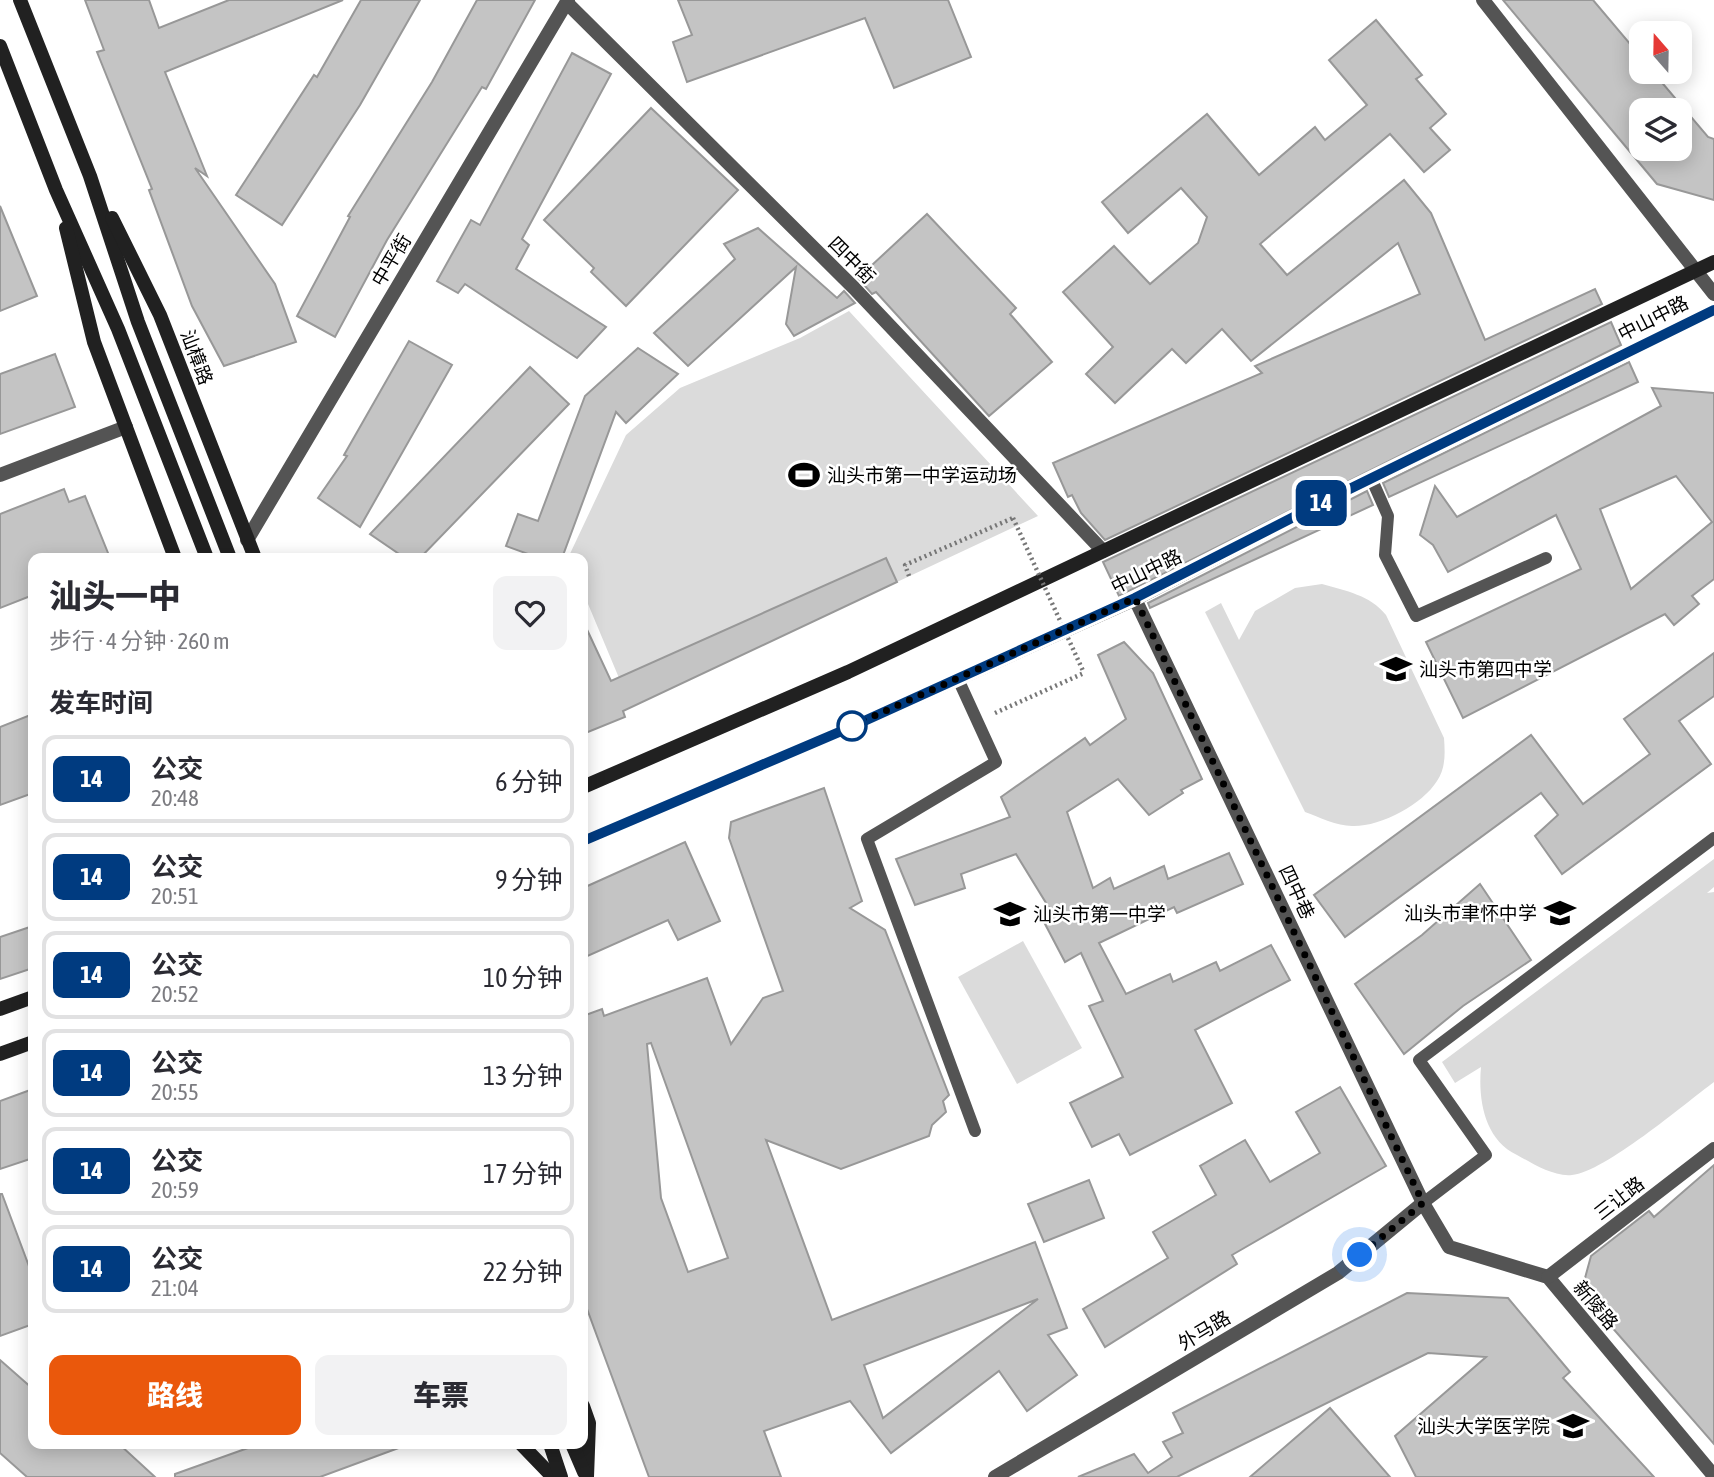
<!DOCTYPE html>
<html lang="zh">
<head>
<meta charset="utf-8">
<style>
  body { margin:0; font-family:"Asap Condensed","Noto Sans SC",sans-serif; background:#f2f2f3; color:#2b2b33; height:100vh; display:flex; flex-direction:column; font-size:26px; white-space:nowrap }
  * { box-sizing:border-box; margin:0 }
  p { font-size:23px; color:#7c7c81 }
  .icon { flex:none; width:38px; height:38px; fill:none; stroke:currentColor; stroke-width:2; stroke-linecap:round; stroke-linejoin:round }
  .map { position:relative; flex:1; overflow:hidden }
  .side { position:absolute; left:28px; top:553px; width:560px; height:896px; display:flex; flex-direction:column; background:#fff; border-radius:14px; box-shadow:0 4px 18px #0003 }
  .side>* { flex:none }
  .badge { padding:0 14px; border-radius:10px; font-size:24px; line-height:46px }
  .needle { width:46px; rotate:340deg }
  .fabs { position:absolute; left:1629px; top:21px; display:grid; gap:14px }
  .fabs a { display:grid; place-items:center; width:63px; height:63px; border-radius:14px; background:#fff; box-shadow:0 4px 18px #0003; font-size:35px }
  .you { position:absolute; width:35px; height:35px; margin:-18px; border:5px solid #fff; border-radius:50%; background:#1a73e8; box-shadow:0 0 0 10px #1a73e833 }
  .map>.badge { position:absolute; translate:-50% -50%; box-shadow:0 0 0 4px #fff }
  h2 { padding:0 21px; font-size:26px; line-height:63px }
  .round { display:grid; place-items:center; flex:none; width:74px; height:74px; border-radius:14px; background:#f2f2f3 }
  .headline { display:flex; align-items:center; justify-content:space-between; height:119px; padding:0 21px }
  h1 { font-size:33px; font-weight:800; line-height:52px }
  .cta { display:flex; gap:14px; margin-top:auto; padding:14px 21px }
  .cta a { flex:1; height:80px; border-radius:14px; background:#ea580c; color:#fff; font-size:28px; font-weight:800; line-height:80px; text-align:center }
  .cta a+a { background:#f2f2f3; color:#2b2b33 }
  ul { padding:0; list-style:none }
  li { display:flex; align-items:center; gap:21px; height:88px; margin:0 14px 10px; padding:0 7px; border:4px solid #e1e1e2; border-radius:14px }
  li div { flex:1 }
  li b { display:block; font-size:26px }
  li em { font-style:normal }
  li .badge { min-width:77px; font-weight:700; text-align:center }
  .map>svg:first-child { display:block }
  .green { fill:#dbdbdb }
  .building { fill:#c4c4c4; stroke:#989898; stroke-width:2; fill-rule:evenodd }
  .lines { fill:none; stroke-linecap:round; stroke-linejoin:round }
  .path { stroke:#767676; stroke-width:4.5; stroke-dasharray:2 3.5; stroke-linecap:butt }
  .lane { stroke:#545454; stroke-width:12 }
  .street { stroke:#545454; stroke-width:14 }
  .secondary { stroke:#212121; stroke-width:14 }
  .path-bridge { stroke:#767676; stroke-width:4.5; stroke-dasharray:2 3.5; stroke-linecap:butt }
  .line-casing { stroke:#fff; stroke-width:16 }
  .line { stroke:#003b80; stroke-width:10 }
  .walk { stroke:#000; stroke-width:7; stroke-dasharray:0 12.6 }
  .stop-dot { fill:#fff; stroke:#003b80; stroke-width:3.5 }
  .labels { text-anchor:middle; stroke-width:5; stroke-linejoin:round; paint-order:stroke }
  .street-label { font-size:19px; fill:#000; stroke:#fff }
  .poi-label { font-size:19px; fill:#000; stroke:#fff; text-anchor:start }
</style>
</head>
<body>
<div class="map">
<svg width="1714" height="1477" viewBox="0 0 1714 1477">
  <rect width="100%" height="100%" fill="#fff"/>
  <g class="green">
    <path d="M 849,311 L 1038,516 L 897,582 L 886,558 L 619,678 L 583,592 L 583,558 L 568,558 L 626,435 L 680,388 L 800,338 Z"/>
    <path d="M 1322,584 C 1346,591 1370,595 1386,615 L 1444,738 C 1445,752 1446,768 1437,781 C 1422,805 1380,827 1352,826 C 1337,826 1319,817 1305,812 L 1205,612 L 1221,603 L 1239,640 L 1255,611 L 1295,588 Z"/>
    <path d="M 1714,859 L 1714,887 L 1707,893 L 1714,892 L 1714,1082 C 1684,1104 1605,1172 1572,1175 C 1553,1177 1532,1163 1517,1155 C 1484,1139 1478,1099 1481,1067 L 1455,1083 L 1442,1062 Z"/>
    <path d="M 1023,941 L 1082,1048 L 1017,1084 L 958,977 Z"/>
  </g>
  <g class="building">
    <path d="M 85,0 L 149,0 L 159,28 L 229,0 L 343,0 L 165,72 L 207,176 L 195,168 L 275,284 L 296,342 L 224,366 L 192,306 L 149,190 L 152,189 L 97,52 L 104,50 Z"/>
    <path d="M 361,0 L 420,0 L 360,105 L 282,225 L 236,195 L 314,75 L 317,77 Z"/>
    <path d="M 477,0 L 535,0 L 486,89 L 482,87 L 387,240 L 335,337 L 297,316 L 350,217 L 348,216 L 432,82 Z"/>
    <path d="M 678,0 L 948,0 L 971,57 L 894,88 L 865,18 L 687,82 L 673,42 L 692,35 Z"/>
    <path d="M 1503,0 L 1593,0 L 1642,58 L 1642,72 L 1653,72 L 1708,137 L 1714,139 L 1714,200 L 1657,184 ZM 1642,110 L 1680,110 L 1680,149 L 1642,149 Z"/>
    <path d="M 1376,20 L 1422,75 L 1416,79 L 1446,114 L 1430,128 L 1450,150 L 1424,172 L 1390,134 L 1260,244 L 1287,275 L 1404,180 L 1431,213 L 1485,340 L 1595,289 L 1602,304 L 1105,540 L 1081,513 L 1072,495 L 1068,497 L 1053,463 L 1262,373 L 1255,366 L 1420,294 L 1398,243 L 1251,361 L 1222,329 L 1186,363 L 1172,349 L 1115,403 L 1086,374 L 1113,347 L 1063,292 L 1114,246 L 1150,284 L 1198,243 L 1207,217 L 1181,188 L 1128,233 L 1102,202 L 1207,114 L 1259,175 L 1315,127 L 1325,140 L 1367,105 L 1329,60 Z"/>
    <path d="M 572,53 L 611,74 L 522,239 L 529,245 L 516,269 L 606,327 L 577,358 L 465,284 L 458,293 L 437,281 L 471,220 L 480,225 Z"/>
    <path d="M 651,108 L 738,190 L 626,306 L 591,272 L 594,268 L 544,220 Z"/>
    <path d="M 0,206 L 37,296 L 0,311 Z"/>
    <path d="M 927,214 L 1016,308 L 1010,314 L 1052,362 L 989,416 L 876,292 L 872,294 L 858,278 Z"/>
    <path d="M 758,228 L 837,298 L 844,291 L 855,303 L 794,336 L 786,324 L 796,267 L 688,366 L 654,333 L 735,259 L 724,244 Z"/>
    <path d="M 1611,322 L 1621,345 L 1119,596 L 1103,562 Z"/>
    <path d="M 409,341 L 452,365 L 360,527 L 318,498 L 347,456 L 344,455 Z"/>
    <path d="M 638,348 L 678,374 L 626,423 L 616,412 L 562,558 L 539,558 L 506,546 L 518,514 L 538,521 L 585,396 Z"/>
    <path d="M 55,354 L 75,407 L 0,434 L 0,374 Z"/>
    <path d="M 1629,362 L 1638,382 L 1389,497 L 1383,483 Z"/>
    <path d="M 530,367 L 569,404 L 420,558 L 405,558 L 370,534 Z"/>
    <path d="M 1652,388 L 1714,393 L 1714,579 L 1692,596 L 1699,604 L 1674,625 L 1665,614 L 1463,718 L 1426,642 L 1581,569 L 1556,515 L 1448,572 L 1433,545 L 1420,535 L 1435,486 L 1457,517 L 1661,406 ZM 1676,476 L 1712,522 L 1631,589 L 1600,509 Z"/>
    <path d="M 64,489 L 69,502 L 85,496 L 110,558 L 33,558 L 33,595 L 0,608 L 0,514 Z"/>
    <path d="M 1367,491 L 1373,505 L 1150,608 L 1148,603 Z"/>
    <path d="M 886,558 L 897,582 L 623,711 L 625,717 L 583,734 L 583,621 L 611,681 Z"/>
    <path d="M 1124,642 L 1153,673 L 1202,779 L 1181,790 L 1183,793 L 1149,815 L 1118,779 L 1067,812 L 1093,888 L 1110,878 L 1114,889 L 1164,866 L 1168,879 L 1229,853 L 1243,884 L 1177,913 L 1174,907 L 1099,943 L 1126,994 L 1170,974 L 1173,982 L 1216,962 L 1220,971 L 1271,945 L 1290,980 L 1195,1030 L 1232,1103 L 1130,1155 L 1119,1134 L 1092,1147 L 1070,1103 L 1123,1077 L 1089,1006 L 1103,1001 L 1081,953 L 1065,962 L 1044,922 L 1054,916 L 1016,854 L 961,874 L 965,888 L 915,905 L 896,859 L 1010,817 L 1001,797 L 1085,738 L 1090,745 L 1126,719 L 1098,655 Z"/>
    <path d="M 1714,653 L 1714,696 L 1679,721 L 1711,764 L 1562,874 L 1535,836 L 1558,815 L 1541,793 L 1345,937 L 1314,895 L 1531,735 L 1583,804 L 1650,754 L 1624,719 Z"/>
    <path d="M 33,714 L 33,793 L 0,805 L 0,727 Z"/>
    <path d="M 824,788 L 862,901 L 850,908 L 885,930 L 949,1095 L 943,1101 L 946,1112 L 932,1125 L 929,1136 L 841,1169 L 766,1140 L 832,1320 L 1035,1242 L 1067,1328 L 1048,1335 L 1077,1375 L 1027,1411 L 999,1371 L 891,1453 L 850,1401 L 764,1431 L 781,1477 L 649,1477 L 583,1298 L 583,1016 L 602,1009 L 604,1016 L 707,978 L 731,1044 L 763,998 L 783,991 L 729,838 L 731,822 ZM 651,1043 L 728,1258 L 688,1272 L 661,1198 L 647,1044 ZM 1038,1299 L 883,1418 L 864,1365 Z"/>
    <path d="M 685,842 L 720,921 L 678,940 L 668,920 L 583,958 L 583,888 Z"/>
    <path d="M 1480,884 L 1531,960 L 1463,1006 L 1404,1054 L 1355,984 L 1422,935 Z"/>
    <path d="M 33,926 L 33,968 L 0,979 L 0,937 Z"/>
    <path d="M 1340,1087 L 1386,1166 L 1232,1255 L 1237,1264 L 1105,1347 L 1083,1309 L 1168,1258 L 1153,1232 L 1216,1195 L 1200,1166 L 1245,1140 L 1270,1182 L 1320,1153 L 1296,1112 Z"/>
    <path d="M 33,1089 L 33,1158 L 0,1169 L 0,1101 Z"/>
    <path d="M 1714,1165 L 1714,1444 L 1589,1301 L 1585,1278 L 1591,1256 L 1649,1211 L 1654,1217 Z"/>
    <path d="M 1089,1180 L 1104,1218 L 1044,1242 L 1028,1204 Z"/>
    <path d="M 0,1194 L 2,1194 L 33,1277 L 33,1324 L 0,1336 Z"/>
    <path d="M 1407,1293 L 1508,1298 L 1570,1372 L 1563,1378 L 1654,1477 L 1416,1477 L 1395,1436 L 1486,1357 L 1428,1353 L 1177,1477 L 1078,1477 L 1134,1454 L 1148,1473 L 1172,1457 L 1163,1442 L 1183,1433 L 1173,1413 Z"/>
    <path d="M 0,1360 L 33,1389 L 33,1444 L 119,1444 L 155,1477 L 27,1477 L 0,1453 Z"/>
    <path d="M 1330,1408 L 1390,1477 L 1250,1477 Z"/>
    <path d="M 259,1444 L 404,1444 L 404,1446 L 320,1477 L 175,1477 L 175,1474 Z"/>
  </g>
  <g class="lines">
    <g class="path">
      <path d="M 909,576 L 905,565 L 1013,518"/>
      <path d="M 995,713 L 1084,673"/>
    </g>
    <g class="lane">
      <path d="M 1372,480 L 1388,516 L 1385,555 L 1416,616 L 1546,558"/>
      <path d="M 958,679 L 996,762 L 867,839 L 975,1131"/>
      <path d="M 1423,1203 L 1486,1155 L 1419,1060 L 1714,838"/>
    </g>
    <g class="street">
      <path d="M 1483,0 L 1714,294"/>
      <path d="M 567,3 L 854,288 L 1103,551"/>
      <path d="M 0,475 L 126,427"/>
      <path d="M 247,540 L 568,0"/>
      <path d="M 1135,599 L 1423,1203 L 1449,1247 L 1548,1277 L 1714,1476"/>
      <path d="M 1548,1277 L 1714,1149"/>
      <path d="M 995,1477 L 1338,1273 L 1423,1203"/>
    </g>
    <g class="secondary">
      <path d="M 20,0 L 90,176 L 138,322 L 230,558"/>
      <path d="M 0,46 L 56,190 L 118,329 L 207,558"/>
      <path d="M 112,218 L 160,315 L 255,558"/>
      <path d="M 66,228 L 94,342 L 175,558"/>
      <path d="M 583,787 L 848,672 L 1714,262"/>
      <path d="M 583,841 L 851,727 L 1135,599 L 1321,503 L 1714,310"/>
      <path d="M 0,1009 L 33,997"/>
      <path d="M 0,1054 L 33,1042"/>
      <path d="M 583,1406 L 589,1423 L 587,1477"/>
      <path d="M 521,1444 L 553,1477"/>
      <path d="M 550,1444 L 561,1477"/>
      <path d="M 572,1444 L 584,1472"/>
    </g>
    <path class="path-bridge" d="M 1013,518 L 1084,673"/>
  </g>
  <g class="lines">
    <defs>
      <path id="line" d="M 583,841 L 851,727 L 1135,598 L 1321,503 L 1714,310"/>
    </defs>
    <use href="#line" class="line-casing"/>
    <use href="#line" class="line"/>
    <path class="walk" d="M 852,726 L 1135,598 L 1423,1203 L 1360,1255"/>
  </g>
  <defs>
    <symbol id="stadium-bare" viewBox="-9 -9 18 18"><path d="M0-5a6.5 5 0 1 0 0 10a6.5 5 0 1 0 0-10ZM-3.5-1.8h7v3.6h-7Z" fill="#000" stroke="#fff" stroke-width="2.5" paint-order="stroke"/></symbol>
    <symbol id="school-bare" viewBox="-9 -9 18 18"><path d="M0-5L7-2L0 1L-7-2ZM-4 1L0 2.5L4 1V4Q0 6-4 4Z" fill="#000" stroke="#fff" stroke-width="2.5" paint-order="stroke"/></symbol>
    <symbol id="university-bare" viewBox="-9 -9 18 18"><path d="M0-5L7-2L0 1L-7-2ZM-4 1L0 2.5L4 1V4Q0 6-4 4Z" fill="#000" stroke="#fff" stroke-width="2.5" paint-order="stroke"/></symbol>
  </defs>
  <g fill-rule="evenodd">
    <use href="#stadium-bare" x="782" y="453" width="44" height="44"/>
    <use href="#school-bare" x="1374" y="647" width="44" height="44"/>
    <use href="#school-bare" x="1538" y="891" width="44" height="44"/>
    <use href="#school-bare" x="988" y="892" width="44" height="44"/>
    <use href="#university-bare" x="1551" y="1404" width="44" height="44"/>
  </g>
  <circle class="stop-dot" cx="852" cy="726" r="14"/>
  <g class="labels">
    <g class="street-label">
      <text transform="translate(391 260) rotate(-59)" y="7">中平街</text>
      <text transform="translate(852 260) rotate(45)" y="7">四中街</text>
      <text transform="translate(1653 318) rotate(-27)" y="7">中山中路</text>
      <text transform="translate(197 357) rotate(69)" y="7">汕樟路</text>
      <text transform="translate(1146 571) rotate(-26)" y="7">中山中路</text>
      <text transform="translate(1297 892) rotate(65)" y="7">四中巷</text>
      <text transform="translate(1619 1198) rotate(-38)" y="7">三让路</text>
      <text transform="translate(1596 1305) rotate(50)" y="7">新陵路</text>
      <text transform="translate(1204 1330) rotate(-31)" y="7">外马路</text>
    </g>
    <g class="poi-label">
      <text x="827" y="482">汕头市第一中学运动场</text>
      <text x="1419" y="676">汕头市第四中学</text>
      <text x="1537" y="920" text-anchor="end">汕头市聿怀中学</text>
      <text x="1033" y="921">汕头市第一中学</text>
      <text x="1550" y="1433" text-anchor="end">汕头大学医学院</text>
    </g>
  </g>
</svg>
<div class="fabs">
<a><svg class="needle" viewBox="-14 -14 28 28"><path d="M0-13l5 13h-10z" fill="#e53935"/><path d="M0 13l5-13h-10z" fill="#7c7c81"/></svg></a>
<a><svg class="icon" aria-label="layers" viewBox="0 0 24 24"><path d="M12 4l9 5-9 5-9-5zM3 14l9 5 9-5"/></svg></a>
</div>
<div class="you" style="left:1360px;top:1255px"></div>
<b class="badge" style="left:1321px;top:503px;background:#003b80;color:#fff">14</b>
<section class="side">
<div class="headline"><div><h1>汕头一中</h1><p>步行 · 4 分钟 · 260 m</p></div><a class="round"><svg class="icon" aria-label="heart" viewBox="0 0 24 24"><path d="M12 20l-8-8c-3-5 5-10 8-4 3-6 11-1 8 4z"/></svg></a></div>
<h2>发车时间</h2>
<ul>
<li><span class="badge" style="background:#003b80;color:#fff">14</span><div><b>公交</b><p>20:48</p></div><em>6 分钟</em></li>
<li><span class="badge" style="background:#003b80;color:#fff">14</span><div><b>公交</b><p>20:51</p></div><em>9 分钟</em></li>
<li><span class="badge" style="background:#003b80;color:#fff">14</span><div><b>公交</b><p>20:52</p></div><em>10 分钟</em></li>
<li><span class="badge" style="background:#003b80;color:#fff">14</span><div><b>公交</b><p>20:55</p></div><em>13 分钟</em></li>
<li><span class="badge" style="background:#003b80;color:#fff">14</span><div><b>公交</b><p>20:59</p></div><em>17 分钟</em></li>
<li><span class="badge" style="background:#003b80;color:#fff">14</span><div><b>公交</b><p>21:04</p></div><em>22 分钟</em></li>
</ul>
<div class="cta"><a>路线</a><a>车票</a></div>
</section>
</div>
</body>
</html>
